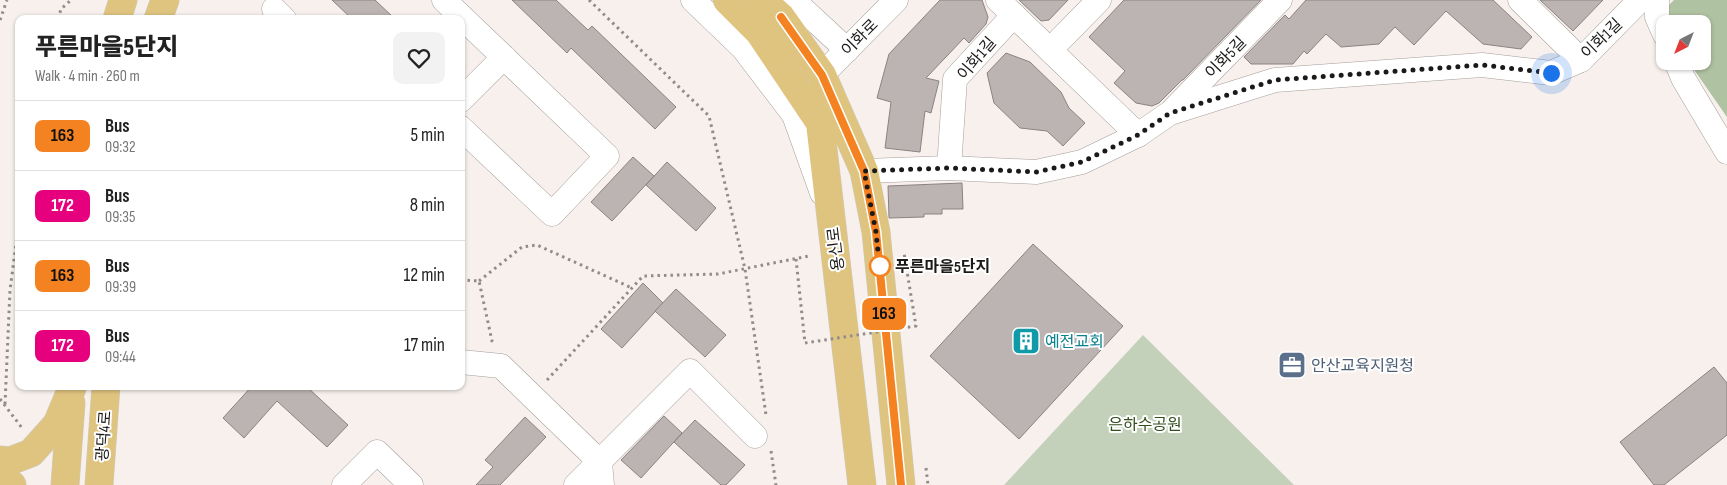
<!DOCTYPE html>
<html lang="en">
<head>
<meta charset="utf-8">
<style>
  body { margin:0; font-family:"Sofia Sans Condensed","Noto Sans KR",sans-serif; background:#f2f2f2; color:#222; height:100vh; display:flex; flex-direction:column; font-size:19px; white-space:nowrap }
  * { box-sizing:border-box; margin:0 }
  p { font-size:16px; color:#767676 }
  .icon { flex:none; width:28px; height:28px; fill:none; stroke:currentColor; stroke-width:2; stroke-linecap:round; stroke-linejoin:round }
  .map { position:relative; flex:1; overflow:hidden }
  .panel { position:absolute; left:15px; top:15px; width:450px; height:375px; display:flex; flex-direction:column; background:#fff; border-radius:10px; box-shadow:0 1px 4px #0004 }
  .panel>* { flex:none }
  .badge { padding:0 10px; border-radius:8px; font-size:18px; line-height:32px }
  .needle { width:32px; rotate:222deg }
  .tools { position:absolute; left:1656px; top:15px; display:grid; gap:10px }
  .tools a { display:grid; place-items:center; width:55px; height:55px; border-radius:10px; background:#fff; box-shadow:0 1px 4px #0004; font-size:25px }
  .you { position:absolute; width:25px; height:25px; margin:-12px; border:4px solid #fff; border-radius:50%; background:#1a73e8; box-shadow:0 0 0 8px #1a73e833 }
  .map>.badge { position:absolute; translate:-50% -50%; box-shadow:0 0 0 2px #fff }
  .round { display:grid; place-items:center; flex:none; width:52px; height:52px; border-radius:10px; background:#f2f2f2 }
  .headline { display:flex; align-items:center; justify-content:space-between; height:85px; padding:0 20px }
  h1 { font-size:24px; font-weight:800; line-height:38px }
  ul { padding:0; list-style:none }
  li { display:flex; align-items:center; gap:15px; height:70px; padding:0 20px; border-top:1px solid #e0e0e0 }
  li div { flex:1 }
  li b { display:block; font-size:19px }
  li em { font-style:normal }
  li .badge { min-width:55px; font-weight:700; text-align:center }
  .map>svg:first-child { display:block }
  .green { fill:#c3d1ba }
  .forest { fill:#afc2a1 }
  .building { fill:#bbb4b2; stroke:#8a8382 }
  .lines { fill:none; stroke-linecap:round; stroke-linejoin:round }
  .minor-casing { stroke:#a59e9b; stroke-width:25 }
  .major-casing { stroke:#cdcdcc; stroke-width:29 }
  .path { stroke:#918c89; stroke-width:3; stroke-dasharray:2.5 4; stroke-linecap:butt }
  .minor { stroke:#fff; stroke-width:24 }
  .major { stroke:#dfc47f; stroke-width:28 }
  .path-bridge { stroke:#918c89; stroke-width:3; stroke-dasharray:2.5 4; stroke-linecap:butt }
  .line-casing { stroke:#fff; stroke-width:11 }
  .line { stroke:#f58220; stroke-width:8 }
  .walk { stroke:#1c1a18; stroke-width:5; stroke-dasharray:0 9 }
  .stop-dot { fill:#fff; stroke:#f58220; stroke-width:2.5 }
  .labels { text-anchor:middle; stroke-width:4; stroke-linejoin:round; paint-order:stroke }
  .street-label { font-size:16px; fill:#1c1a18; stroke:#fefefe }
  .stop-label { font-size:16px; font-weight:bold; fill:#1c1a18; stroke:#fefefe; text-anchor:start }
  .culture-label { font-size:16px; fill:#0d838f; stroke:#fefefe; text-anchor:start }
  .service-label { font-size:16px; fill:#4e5e75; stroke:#fefefe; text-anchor:start }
  .park-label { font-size:16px; fill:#344e1e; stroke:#fefefe }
</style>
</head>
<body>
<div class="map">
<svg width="1727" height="485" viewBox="0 0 1727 485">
  <rect width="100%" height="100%" fill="#f7f0ec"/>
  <path class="green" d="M 1143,335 L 1294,485 L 1004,485 Z"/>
  <path class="forest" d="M 1674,0 L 1727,0 L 1727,117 L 1688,61 L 1702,61 L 1702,24 L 1665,24 L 1657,17 Z"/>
  <g class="building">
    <path d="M 332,0 L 375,0 L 395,19 L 352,19 Z"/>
    <path d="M 512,0 L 556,0 L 588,30 L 592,26 L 676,107 L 655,129 L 571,48 L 567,53 Z"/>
    <path d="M 940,0 L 982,0 L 988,17 L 986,24 L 969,43 L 964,38 L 926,78 L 939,81 L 931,113 L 925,111 L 920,152 L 885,148 L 891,102 L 877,98 L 889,54 Z"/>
    <path d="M 1019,0 L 1068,0 L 1049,20 L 1041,21 Z"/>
    <path d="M 1124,0 L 1261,0 L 1183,80 L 1182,80 L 1159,103 L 1152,106 L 1136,103 L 1114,83 L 1125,71 L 1089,37 Z"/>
    <path d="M 1306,0 L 1493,0 L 1532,37 L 1521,49 L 1483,44 L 1446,11 L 1414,45 L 1395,27 L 1379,44 L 1341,47 L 1326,34 L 1307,54 L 1304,51 L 1293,64 L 1251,64 L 1244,57 L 1285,15 L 1289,19 Z"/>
    <path d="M 1540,0 L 1603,0 L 1573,31 Z"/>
    <path d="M 1006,53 L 1030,62 L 1061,92 L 1069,108 L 1085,123 L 1063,146 L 1047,131 L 1020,128 L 994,103 L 987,73 Z"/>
    <path d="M 633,157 L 654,176 L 612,221 L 591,202 Z"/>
    <path d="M 667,162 L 716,208 L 696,231 L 646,185 Z"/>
    <path d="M 962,183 L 963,209 L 942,209 L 942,214 L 924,214 L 924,217 L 889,218 L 888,186 Z"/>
    <path d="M 1033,244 L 1123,326 L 1019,439 L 930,356 Z"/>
    <path d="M 643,283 L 663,303 L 622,348 L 601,329 Z"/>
    <path d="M 676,289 L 726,335 L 705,357 L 655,311 Z"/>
    <path d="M 1714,367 L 1727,383 L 1727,435 L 1664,485 L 1654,485 L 1620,442 Z"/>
    <path d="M 252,386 L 306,386 L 348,425 L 327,447 L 277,401 L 244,438 L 223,418 Z"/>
    <path d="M 664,416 L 682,433 L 641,478 L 621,460 Z"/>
    <path d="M 525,417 L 546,437 L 500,485 L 476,485 L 493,467 L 485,460 Z"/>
    <path d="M 695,420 L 745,465 L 726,485 L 721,485 L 674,442 Z"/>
  </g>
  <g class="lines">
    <defs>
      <g id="minor">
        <path d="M 444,0 L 607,156 L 552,214 L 461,128"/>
        <path d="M 693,0 L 743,48 L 794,115 L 822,193"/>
        <path d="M 793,0 L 847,50"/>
        <path d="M 998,0 L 1138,135"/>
        <path d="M 1520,0 L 1581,60"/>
        <path d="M 1657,0 L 1657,17 L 1665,35"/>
        <path d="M 274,9 L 284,19"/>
        <path d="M 1050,50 L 1099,0"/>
        <path d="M 1676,61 L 1683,78 L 1727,152"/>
        <path d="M 822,75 L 896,0"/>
        <path d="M 461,100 L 504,57"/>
        <path d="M 1173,110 L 1280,0"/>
        <path d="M 949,168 L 955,79 L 1014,15"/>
        <path d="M 864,171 L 949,168 L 1036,172 L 1082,162 L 1138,135 L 1170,113 L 1275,80 L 1482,65 L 1551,73 L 1581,60 L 1640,0"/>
        <path d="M 461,362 L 501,366 L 600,462 L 602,485"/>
        <path d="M 344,485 L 377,452 L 411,485"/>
        <path d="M 576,485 L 690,371 L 755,436"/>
      </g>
      <g id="major">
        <path d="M 727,0 L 759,32 L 820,123 L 862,485"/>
        <path d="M 762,0 L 781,17 L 822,75 L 864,171 L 876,232 L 901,485"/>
        <path d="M 117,19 L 123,0"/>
        <path d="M 158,19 L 165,0"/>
        <path d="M 0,460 L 10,461 L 31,453 L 57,424 L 72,388"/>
        <path d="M 0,477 L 12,485"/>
        <path d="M 65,485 L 71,403"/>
        <path d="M 99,485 L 106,386"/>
      </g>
    </defs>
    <use href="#minor" class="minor-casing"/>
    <use href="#major" class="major-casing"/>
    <g class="path">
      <path d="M 589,0 L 709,116 L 745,269 L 766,415"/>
      <path d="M 58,19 L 61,9 L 71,0"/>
      <path d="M 0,20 L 7,0"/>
      <path d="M 461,280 L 479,281 L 492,341 L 494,343"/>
      <path d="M 479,281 L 522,247 L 537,245 L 632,288"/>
      <path d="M 547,380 L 643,276 L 718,274 L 809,256"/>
      <path d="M 0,399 L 22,428"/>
      <path d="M 5,404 L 10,290 L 19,221"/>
      <path d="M 771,451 L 776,485"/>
      <path d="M 926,468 L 928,485"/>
    </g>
    <use href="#minor" class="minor"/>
    <use href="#major" class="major"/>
    <path class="path-bridge" d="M 796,259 L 805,343 L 916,326 L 904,253"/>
  </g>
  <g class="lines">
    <defs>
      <path id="line" d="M 781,17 L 822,75 L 864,171 L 876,232 L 901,485"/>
    </defs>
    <use href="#line" class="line-casing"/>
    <use href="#line" class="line"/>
    <path class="walk" d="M 880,266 L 880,271 L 876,232 L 864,171 L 949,168 L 1036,172 L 1082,162 L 1138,135 L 1170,113 L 1275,80 L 1482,65 L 1551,73"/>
  </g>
  <defs>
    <symbol id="building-square" viewBox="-11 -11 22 22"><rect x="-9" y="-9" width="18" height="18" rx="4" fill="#0f9aa8" stroke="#fefefe"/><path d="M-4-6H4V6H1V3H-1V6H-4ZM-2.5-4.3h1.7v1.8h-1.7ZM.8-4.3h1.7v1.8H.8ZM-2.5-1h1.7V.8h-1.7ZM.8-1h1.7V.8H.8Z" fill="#fff"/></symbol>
    <symbol id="office-square" viewBox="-11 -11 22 22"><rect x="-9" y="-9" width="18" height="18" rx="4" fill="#5c6f8a" stroke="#fefefe"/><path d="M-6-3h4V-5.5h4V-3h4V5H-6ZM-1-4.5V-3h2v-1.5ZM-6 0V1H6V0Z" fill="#fff"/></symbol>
  </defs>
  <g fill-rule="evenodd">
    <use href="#building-square" x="1010" y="325" width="32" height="32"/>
    <use href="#office-square" x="1276" y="349" width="32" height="32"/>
  </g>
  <circle class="stop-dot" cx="880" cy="266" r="10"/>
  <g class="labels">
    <g class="street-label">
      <text transform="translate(859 37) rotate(-45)" y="6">이화로</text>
      <text transform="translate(1601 38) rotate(-44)" y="6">이화1길</text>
      <text transform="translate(1225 57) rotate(-46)" y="6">이화5길</text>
      <text transform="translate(976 58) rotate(-50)" y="6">이화1길</text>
      <text transform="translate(835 249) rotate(-97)" y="6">용신로</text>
      <text transform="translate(103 436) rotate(-86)" y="6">광덕4로</text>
    </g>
    <g class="stop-label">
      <text x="895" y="272">푸른마을5단지</text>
    </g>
    <g class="culture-label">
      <text x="1045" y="347">예전교회</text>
    </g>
    <g class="service-label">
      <text x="1311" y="371">안산교육지원청</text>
    </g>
    <g class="park-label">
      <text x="1145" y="430">은하수공원</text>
    </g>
  </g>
</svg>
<div class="tools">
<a><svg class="needle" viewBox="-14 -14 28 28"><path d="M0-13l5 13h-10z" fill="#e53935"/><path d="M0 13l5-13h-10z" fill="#767676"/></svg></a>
</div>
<div class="you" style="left:1551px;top:73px"></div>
<b class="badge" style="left:884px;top:314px;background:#f58220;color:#111">163</b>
<section class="panel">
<div class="headline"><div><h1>푸른마을5단지</h1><p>Walk · 4 min · 260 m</p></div><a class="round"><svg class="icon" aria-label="heart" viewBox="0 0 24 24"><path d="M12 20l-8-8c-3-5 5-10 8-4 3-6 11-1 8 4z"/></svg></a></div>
<ul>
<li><span class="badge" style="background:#f58220;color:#111">163</span><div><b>Bus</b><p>09:32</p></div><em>5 min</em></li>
<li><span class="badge" style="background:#e6007e;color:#fff">172</span><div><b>Bus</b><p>09:35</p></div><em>8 min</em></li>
<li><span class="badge" style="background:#f58220;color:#111">163</span><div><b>Bus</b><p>09:39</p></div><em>12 min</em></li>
<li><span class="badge" style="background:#e6007e;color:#fff">172</span><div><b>Bus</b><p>09:44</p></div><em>17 min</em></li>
</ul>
</section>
</div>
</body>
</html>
